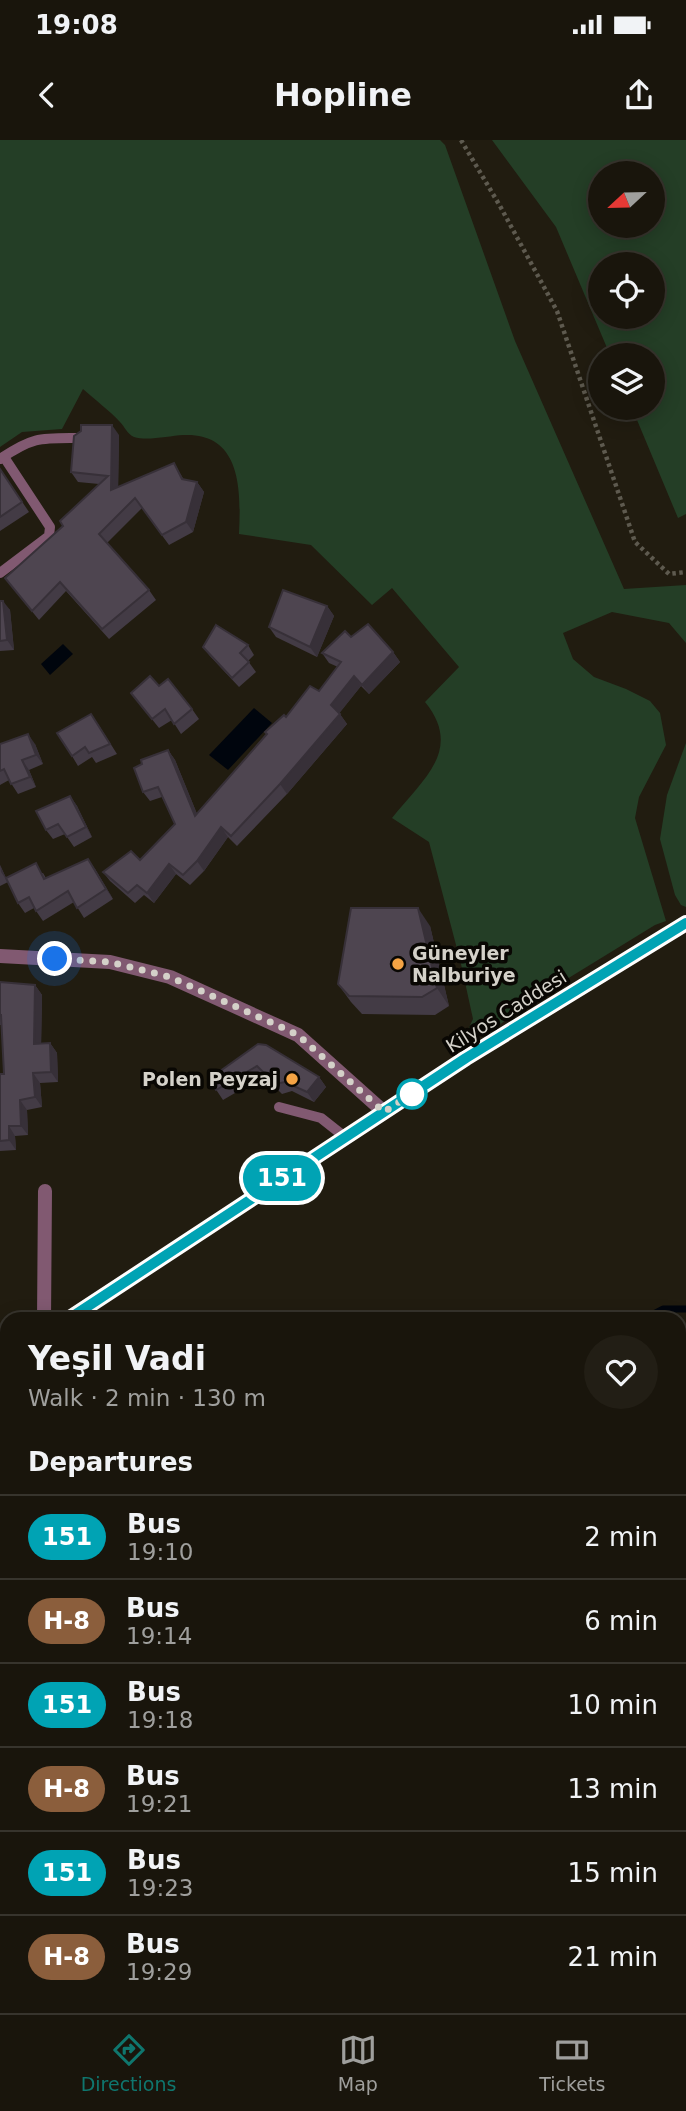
<!DOCTYPE html>
<html lang="en">
<head>
<meta charset="utf-8">
<style>
  body { margin:0; font-family:"DejaVu Sans",sans-serif; background:#221e15; color:#f1f3f6; height:100vh; display:flex; flex-direction:column; font-size:26px; white-space:nowrap }
  * { box-sizing:border-box; margin:0 }
  p { font-size:23px; color:#9f9f9d }
  .icon { flex:none; width:38px; height:38px; fill:none; stroke:currentColor; stroke-width:2; stroke-linecap:round; stroke-linejoin:round }
  .map { position:relative; flex:1; overflow:hidden }
  .sheet { position:absolute; left:0px; top:1172px; width:686px; height:702px; display:flex; flex-direction:column; background:#19150c; border-radius:21px 21px 0 0; box-shadow:0 4px 18px #0003,0 0 0 2px #37342d }
  .sheet>* { flex:none }
  .badge { padding:0 14px; border-radius:23px; font-size:24px; line-height:46px }
  .needle { width:46px; rotate:248deg }
  .buttons { position:absolute; left:588px; top:21px; display:grid; gap:14px }
  .buttons a { display:grid; place-items:center; width:77px; height:77px; border-radius:50%; background:#19150c; box-shadow:0 4px 18px #0003,0 0 0 2px #37342d; font-size:35px }
  .you { position:absolute; width:35px; height:35px; margin:-18px; border:5px solid #fff; border-radius:50%; background:#1a73e8; box-shadow:0 0 0 10px #1a73e833 }
  .map>.badge { position:absolute; translate:-50% -50%; box-shadow:0 0 0 4px #fff }
  h2 { padding:0 28px; font-size:26px; line-height:63px }
  .round { display:grid; place-items:center; flex:none; width:74px; height:74px; border-radius:37px; background:#221e15 }
  .summary { display:flex; align-items:center; justify-content:space-between; height:119px; padding:0 28px }
  h1 { font-size:33px; font-weight:800; line-height:52px }
  ul { padding:0; list-style:none }
  li { display:flex; align-items:center; gap:21px; height:84px; padding:0 28px; border-top:2px solid #37342d }
  li div { flex:1 }
  li b { display:block; font-size:26px }
  li em { font-style:normal }
  li .badge { min-width:77px; font-weight:700; text-align:center }
  .status { display:flex; justify-content:space-between; align-items:center; height:49px; padding:0 35px; background:#19150c; direction:ltr }
  .status svg { height:19px; fill:currentColor }
  header { display:flex; justify-content:space-between; align-items:center; height:91px; padding:0 28px; background:#19150c; font-size:32px; font-weight:800 }
  .tabs { display:flex; justify-content:space-around; align-items:center; height:98px; border-top:2px solid #37342d; background:#19150c; font-size:19px; color:#9f9f9d }
  .tabs a { display:grid; justify-items:center; gap:4px }
  .tabs .selected { color:#0f766e }
  .map>svg:first-child { display:block }
  .green { fill:#243e26; fill-rule:evenodd }
  .water { fill:#00050d }
  .lines { fill:none; stroke-linecap:round; stroke-linejoin:round }
  .stream { stroke:#00050d; stroke-width:7 }
  .path { stroke:#5e5a4f; stroke-width:4.5; stroke-dasharray:3.5 3.5; stroke-linecap:butt }
  .lane { stroke:#815971; stroke-width:10 }
  .street { stroke:#815971; stroke-width:14 }
  .secondary { stroke:#bc7ba3; stroke-width:14 }
  .primary { stroke:#e995c9; stroke-width:18 }
  .wall { fill:#433b45 }
  .shaded-wall { fill:#373038 }
  .building { fill:#4e4550; stroke:#373038; stroke-width:2 }
  .line-casing { stroke:#fff; stroke-width:16 }
  .line { stroke:#00a3b4; stroke-width:10 }
  .walk { stroke:#d4d1c9; stroke-width:7; stroke-dasharray:0 12.6 }
  .poi-dot { fill:#f4a344; stroke:#090703; stroke-width:2.5 }
  .stop-dot { fill:#fff; stroke:#00a3b4; stroke-width:3.5 }
  .labels { text-anchor:middle; stroke-width:7; stroke-linejoin:round; paint-order:stroke }
  .poi-label { font-size:19px; font-weight:bold; fill:#d4d1c9; stroke:#090703; text-anchor:start }
  .street-label { font-size:19px; fill:#d4d1c9; stroke:#090703 }
</style>
</head>
<body>
<div class="status"><b>19:08</b><svg viewBox="0 0 49 12"><path d="M0 12V9h3v3zM5 12V6h3v6zM10 12V3h3v9zM15 12V0h3v12zM26 1h20v11H26zM47 4h2v5h-2z"/></svg></div>
<header><svg class="icon" aria-label="back" viewBox="0 0 24 24"><path d="M15 5l-7 7 7 7"/></svg>Hopline<svg class="icon" aria-label="share" viewBox="0 0 24 24"><path d="M12 15V3M7 8l5-5 5 5M5 13v7h14v-7"/></svg></header>
<div class="map">
<svg width="686" height="1873" viewBox="0 0 686 1873">
  <rect width="100%" height="100%" fill="#211c10"/>
  <g class="green">
    <path d="M 0,0 L 440,0 L 445,5 L 515,201 L 624,449 L 686,445 L 686,503 L 669,483 L 612,472 L 563,493 L 573,519 L 594,537 L 626,549 L 650,561 L 660,573 L 666,605 L 639,657 L 635,678 L 666,781 L 655,785 L 523,866 L 497,887 L 462,902 L 473,879 L 461,824 L 429,702 L 392,678 C 422,640 464,610 425,562 L 459,527 L 392,448 L 372,465 L 311,405 L 239,394 C 241,351 242,292 183,295 C 169,296 147,301 134,297 C 127,294 125,287 120,282 C 109,270 95,260 83,249 L 62,289 L 22,292 L 0,307 Z"/>
    <path d="M 492,0 L 686,0 L 686,374 L 678,378 L 632,268 L 653,268 L 653,215 L 610,215 L 556,87 ZM 653,33 L 653,86 L 600,86 L 600,33 ZM 653,124 L 653,177 L 600,177 L 600,124 Z"/>
    <path d="M 686,603 L 686,767 L 681,765 L 675,755 L 660,699 L 667,655 Z"/>
  </g>
  <g class="water">
    <path d="M 63,504 L 73,514 L 50,535 L 41,524 Z"/>
    <path d="M 254,568 L 272,583 L 228,630 L 209,615 Z"/>
  </g>
  <g class="lines">
    <g class="stream">
      <path d="M 642,1180 L 663,1169 L 686,1169"/>
      <path d="M 0,1454 L 7,1452"/>
    </g>
    <path class="path" d="M 461,0 L 500,66 L 557,171 L 635,402 L 669,434 L 686,432"/>
    <g class="lane">
      <path d="M 0,319 C 34,296 41,298 81,298"/>
      <path d="M 0,433 L 49,396 L 50,387 L 4,317"/>
      <path d="M 279,967 L 321,978 L 345,997"/>
      <path d="M 679,1530 L 686,1528"/>
      <path d="M 0,1637 L 7,1635"/>
      <path d="M 679,1718 L 686,1716"/>
      <path d="M 0,1750 L 7,1769"/>
      <path d="M 26,1867 L 27,1873"/>
      <path d="M 276,1867 L 278,1873"/>
      <path d="M 324,1867 L 326,1873"/>
      <path d="M 401,1867 L 403,1873"/>
    </g>
    <g class="street">
      <path d="M 0,816 L 110,822 L 170,837 L 298,895 L 384,972"/>
      <path d="M 44,1180 L 45,1051"/>
    </g>
    <g class="secondary">
      <path d="M 67,1180 L 466,918 L 686,783"/>
      <path d="M 0,1232 L 7,1226"/>
    </g>
    <g class="primary">
      <path d="M 679,1827 L 686,1826"/>
      <path d="M 679,1865 L 686,1864"/>
      <path d="M 414,1873 L 448,1867"/>
      <path d="M 633,1873 L 666,1867"/>
    </g>
  </g>
  <g class="wall">
    <path d="M 119,295 L 118,347 L 174,323 L 184,340 L 197,342 L 204,352 L 193,392 L 169,405 L 142,368 L 107,403 L 149,450 L 156,460 L 109,499 L 66,451 L 39,480 L 5,438 L 63,386 L 99,344 L 78,342 L 71,332 Z"/>
    <path d="M 0,329 L 29,372 L 0,391 Z"/>
    <path d="M 0,461 L 10,470 L 14,510 L 0,511 Z"/>
    <path d="M 327,466 L 334,476 L 317,517 L 276,497 L 269,487 Z"/>
    <path d="M 351,497 L 393,512 L 400,522 L 369,554 L 361,546 L 339,573 L 347,584 L 287,654 L 237,706 L 228,697 L 204,731 L 190,745 L 176,734 L 154,763 L 144,755 L 135,763 L 110,741 L 103,732 L 140,720 L 175,684 L 162,657 L 150,661 L 143,652 L 142,624 L 168,610 L 175,620 L 197,674 L 286,577 L 319,551 L 338,527 L 329,523 L 322,513 Z"/>
    <path d="M 248,505 L 254,515 L 248,521 L 256,532 L 239,547 L 210,516 L 203,507 Z"/>
    <path d="M 159,546 L 192,569 L 199,579 L 181,594 L 172,580 L 159,588 L 131,553 Z"/>
    <path d="M 98,584 L 117,614 L 96,623 L 92,617 L 78,626 L 72,616 Z"/>
    <path d="M 0,604 L 35,604 L 43,624 L 29,630 L 36,647 L 18,654 L 9,640 L 0,645 Z"/>
    <path d="M 70,656 L 77,666 L 92,697 L 74,707 L 65,694 L 53,699 L 46,690 Z"/>
    <path d="M 0,725 L 6,738 L 43,733 L 46,738 L 95,729 L 113,759 L 84,778 L 74,762 L 43,781 L 34,768 L 25,773 L 18,763 L 8,742 L 0,746 Z"/>
    <path d="M 430,786 L 449,866 L 435,875 L 362,874 L 351,862 L 338,844 Z"/>
    <path d="M 0,842 L 35,845 L 42,855 L 41,904 L 50,903 L 57,913 L 58,942 L 40,943 L 42,967 L 27,970 L 28,995 L 15,996 L 16,1010 L 0,1011 L 0,934 L 4,934 L 2,885 L 0,885 Z"/>
    <path d="M 258,904 L 319,937 L 326,947 L 314,962 L 292,951 L 282,954 L 264,936 L 223,960 L 209,939 Z"/>
    <path d="M 686,1554 L 686,1669 L 679,1671 L 679,1555 Z"/>
  </g>
  <g class="shaded-wall">
    <path d="M 112,285 L 119,295 L 118,360 L 111,350 Z"/>
    <path d="M 197,342 L 204,352 L 193,392 L 186,382 Z"/>
    <path d="M 3,461 L 10,470 L 14,510 L 7,500 Z"/>
    <path d="M 327,466 L 334,476 L 317,517 L 310,507 Z"/>
    <path d="M 393,512 L 400,522 L 369,554 L 362,545 Z"/>
    <path d="M 354,536 L 361,546 L 338,575 L 331,565 Z"/>
    <path d="M 340,574 L 347,584 L 287,654 L 280,644 Z"/>
    <path d="M 28,594 L 35,604 L 43,624 L 36,615 Z"/>
    <path d="M 168,610 L 175,620 L 202,686 L 195,676 Z"/>
    <path d="M 22,620 L 29,630 L 36,647 L 30,637 Z"/>
    <path d="M 70,656 L 77,666 L 92,697 L 86,687 Z"/>
    <path d="M 221,687 L 228,697 L 204,731 L 197,721 Z"/>
    <path d="M 88,719 L 95,729 L 113,759 L 106,749 Z"/>
    <path d="M 169,724 L 176,734 L 154,763 L 147,753 Z"/>
    <path d="M 0,725 L 8,742 L 1,732 Z"/>
    <path d="M 418,768 L 430,786 L 449,866 L 437,848 Z"/>
    <path d="M 35,845 L 42,855 L 41,914 L 34,904 Z"/>
    <path d="M 50,903 L 57,913 L 58,942 L 51,932 Z"/>
    <path d="M 33,933 L 40,943 L 42,967 L 35,957 Z"/>
    <path d="M 319,937 L 326,947 L 314,962 L 307,952 Z"/>
    <path d="M 20,960 L 27,970 L 28,995 L 21,986 Z"/>
    <path d="M 9,986 L 15,996 L 16,1010 L 9,1000 Z"/>
  </g>
  <g class="building">
    <path d="M 81,285 L 112,285 L 111,350 L 174,323 L 182,339 L 197,342 L 186,382 L 162,395 L 135,358 L 99,394 L 149,450 L 102,489 L 60,442 L 32,471 L 5,438 L 63,386 L 60,381 L 108,336 L 71,332 L 74,296 L 81,291 Z"/>
    <path d="M 0,329 L 22,362 L 0,377 Z"/>
    <path d="M 283,450 L 327,466 L 310,507 L 269,487 Z"/>
    <path d="M 0,461 L 3,461 L 7,500 L 0,501 Z"/>
    <path d="M 368,484 L 393,512 L 362,545 L 354,536 L 331,565 L 340,574 L 280,644 L 231,696 L 221,687 L 197,721 L 183,735 L 169,724 L 147,753 L 137,745 L 128,753 L 103,732 L 131,711 L 140,720 L 175,684 L 158,647 L 143,652 L 134,628 L 142,624 L 141,620 L 168,610 L 195,676 L 267,594 L 265,592 L 284,575 L 286,577 L 310,546 L 319,551 L 341,522 L 322,513 L 345,491 L 351,497 Z"/>
    <path d="M 216,485 L 248,505 L 240,513 L 249,522 L 232,538 L 203,507 Z"/>
    <path d="M 150,536 L 159,546 L 168,539 L 192,569 L 174,584 L 165,569 L 152,579 L 131,553 Z"/>
    <path d="M 91,574 L 110,604 L 89,613 L 85,607 L 72,616 L 57,593 Z"/>
    <path d="M 28,594 L 36,615 L 22,620 L 30,637 L 11,644 L 4,629 L 0,631 L 0,604 Z"/>
    <path d="M 70,656 L 86,687 L 67,697 L 58,684 L 46,690 L 36,671 Z"/>
    <path d="M 88,719 L 106,749 L 77,768 L 68,751 L 36,771 L 29,757 L 18,763 L 6,738 L 36,723 L 44,739 Z"/>
    <path d="M 351,768 L 418,768 L 437,848 L 422,857 L 349,856 L 338,844 Z"/>
    <path d="M 0,842 L 35,845 L 34,904 L 50,903 L 51,932 L 33,933 L 35,957 L 20,960 L 21,986 L 9,986 L 9,1000 L 0,1001 L 0,934 L 4,934 L 1,875 L 0,875 Z"/>
    <path d="M 258,904 L 266,905 L 319,937 L 307,952 L 285,942 L 275,944 L 257,926 L 216,950 L 209,939 Z"/>
    <path d="M 686,1554 L 686,1650 L 679,1651 L 679,1555 Z"/>
    <path d="M 7,1667 L 7,1736 L 0,1716 L 0,1670 Z"/>
  </g>
  <g class="lines">
    <defs>
      <path id="line" d="M 67,1180 L 466,918 L 686,783"/>
    </defs>
    <use href="#line" class="line-casing"/>
    <use href="#line" class="line"/>
    <path class="walk" d="M 55,819 L 110,822 L 170,837 L 279,886 L 298,895 L 384,972 L 420,948 L 412,954"/>
  </g>
  <g class="poi-dot">
    <circle cx="398" cy="824" r="7"/>
    <circle cx="292" cy="939" r="7"/>
  </g>
  <circle class="stop-dot" cx="412" cy="954" r="14"/>
  <g class="labels">
    <g class="poi-label">
      <text x="412" y="820">Güneyler<tspan x="412" dy="22">Nalburiye</tspan></text>
      <text x="278" y="946" text-anchor="end">Polen Peyzaj</text>
    </g>
    <g class="street-label">
      <text transform="translate(506 871) rotate(-32)" y="7">Kilyos Caddesi</text>
    </g>
  </g>
</svg>
<div class="buttons">
<a><svg class="needle" viewBox="-14 -14 28 28"><path d="M0-13l5 13h-10z" fill="#e53935"/><path d="M0 13l5-13h-10z" fill="#9f9f9d"/></svg></a>
<a><svg class="icon" aria-label="locate" viewBox="0 0 24 24"><circle cx="12" cy="12" r="6"/><path d="M12 2v4M12 18v4M2 12h4M18 12h4"/></svg></a>
<a><svg class="icon" aria-label="layers" viewBox="0 0 24 24"><path d="M12 4l9 5-9 5-9-5zM3 14l9 5 9-5"/></svg></a>
</div>
<div class="you" style="left:55px;top:819px"></div>
<b class="badge" style="left:282px;top:1038px;background:#00a3b4;color:#fff">151</b>
<section class="sheet">
<div class="summary"><div><h1>Yeşil Vadi</h1><p>Walk · 2 min · 130 m</p></div><a class="round"><svg class="icon" aria-label="heart" viewBox="0 0 24 24"><path d="M12 20l-8-8c-3-5 5-10 8-4 3-6 11-1 8 4z"/></svg></a></div>
<h2>Departures</h2>
<ul>
<li><span class="badge" style="background:#00a3b4;color:#fff">151</span><div><b>Bus</b><p>19:10</p></div><em>2 min</em></li>
<li><span class="badge" style="background:#8b5e3c;color:#fff">H-8</span><div><b>Bus</b><p>19:14</p></div><em>6 min</em></li>
<li><span class="badge" style="background:#00a3b4;color:#fff">151</span><div><b>Bus</b><p>19:18</p></div><em>10 min</em></li>
<li><span class="badge" style="background:#8b5e3c;color:#fff">H-8</span><div><b>Bus</b><p>19:21</p></div><em>13 min</em></li>
<li><span class="badge" style="background:#00a3b4;color:#fff">151</span><div><b>Bus</b><p>19:23</p></div><em>15 min</em></li>
<li><span class="badge" style="background:#8b5e3c;color:#fff">H-8</span><div><b>Bus</b><p>19:29</p></div><em>21 min</em></li>
</ul>
</section>
</div>
<nav class="tabs">
<a class="selected"><svg class="icon" aria-label="directions" viewBox="0 0 24 24"><path d="M12 3l9 9-9 9-9-9zM9 14v-3h6M13 9l2 2-2 2"/></svg>Directions</a>
<a><svg class="icon" aria-label="map" viewBox="0 0 24 24"><path d="M3 6l6-2 6 2 6-2v14l-6 2-6-2-6 2zM9 4v14M15 6v14"/></svg>Map</a>
<a><svg class="icon" aria-label="tickets" viewBox="0 0 24 24"><path d="M3 7h18v10H3zM15 7v10"/></svg>Tickets</a>
</nav>
</body>
</html>
